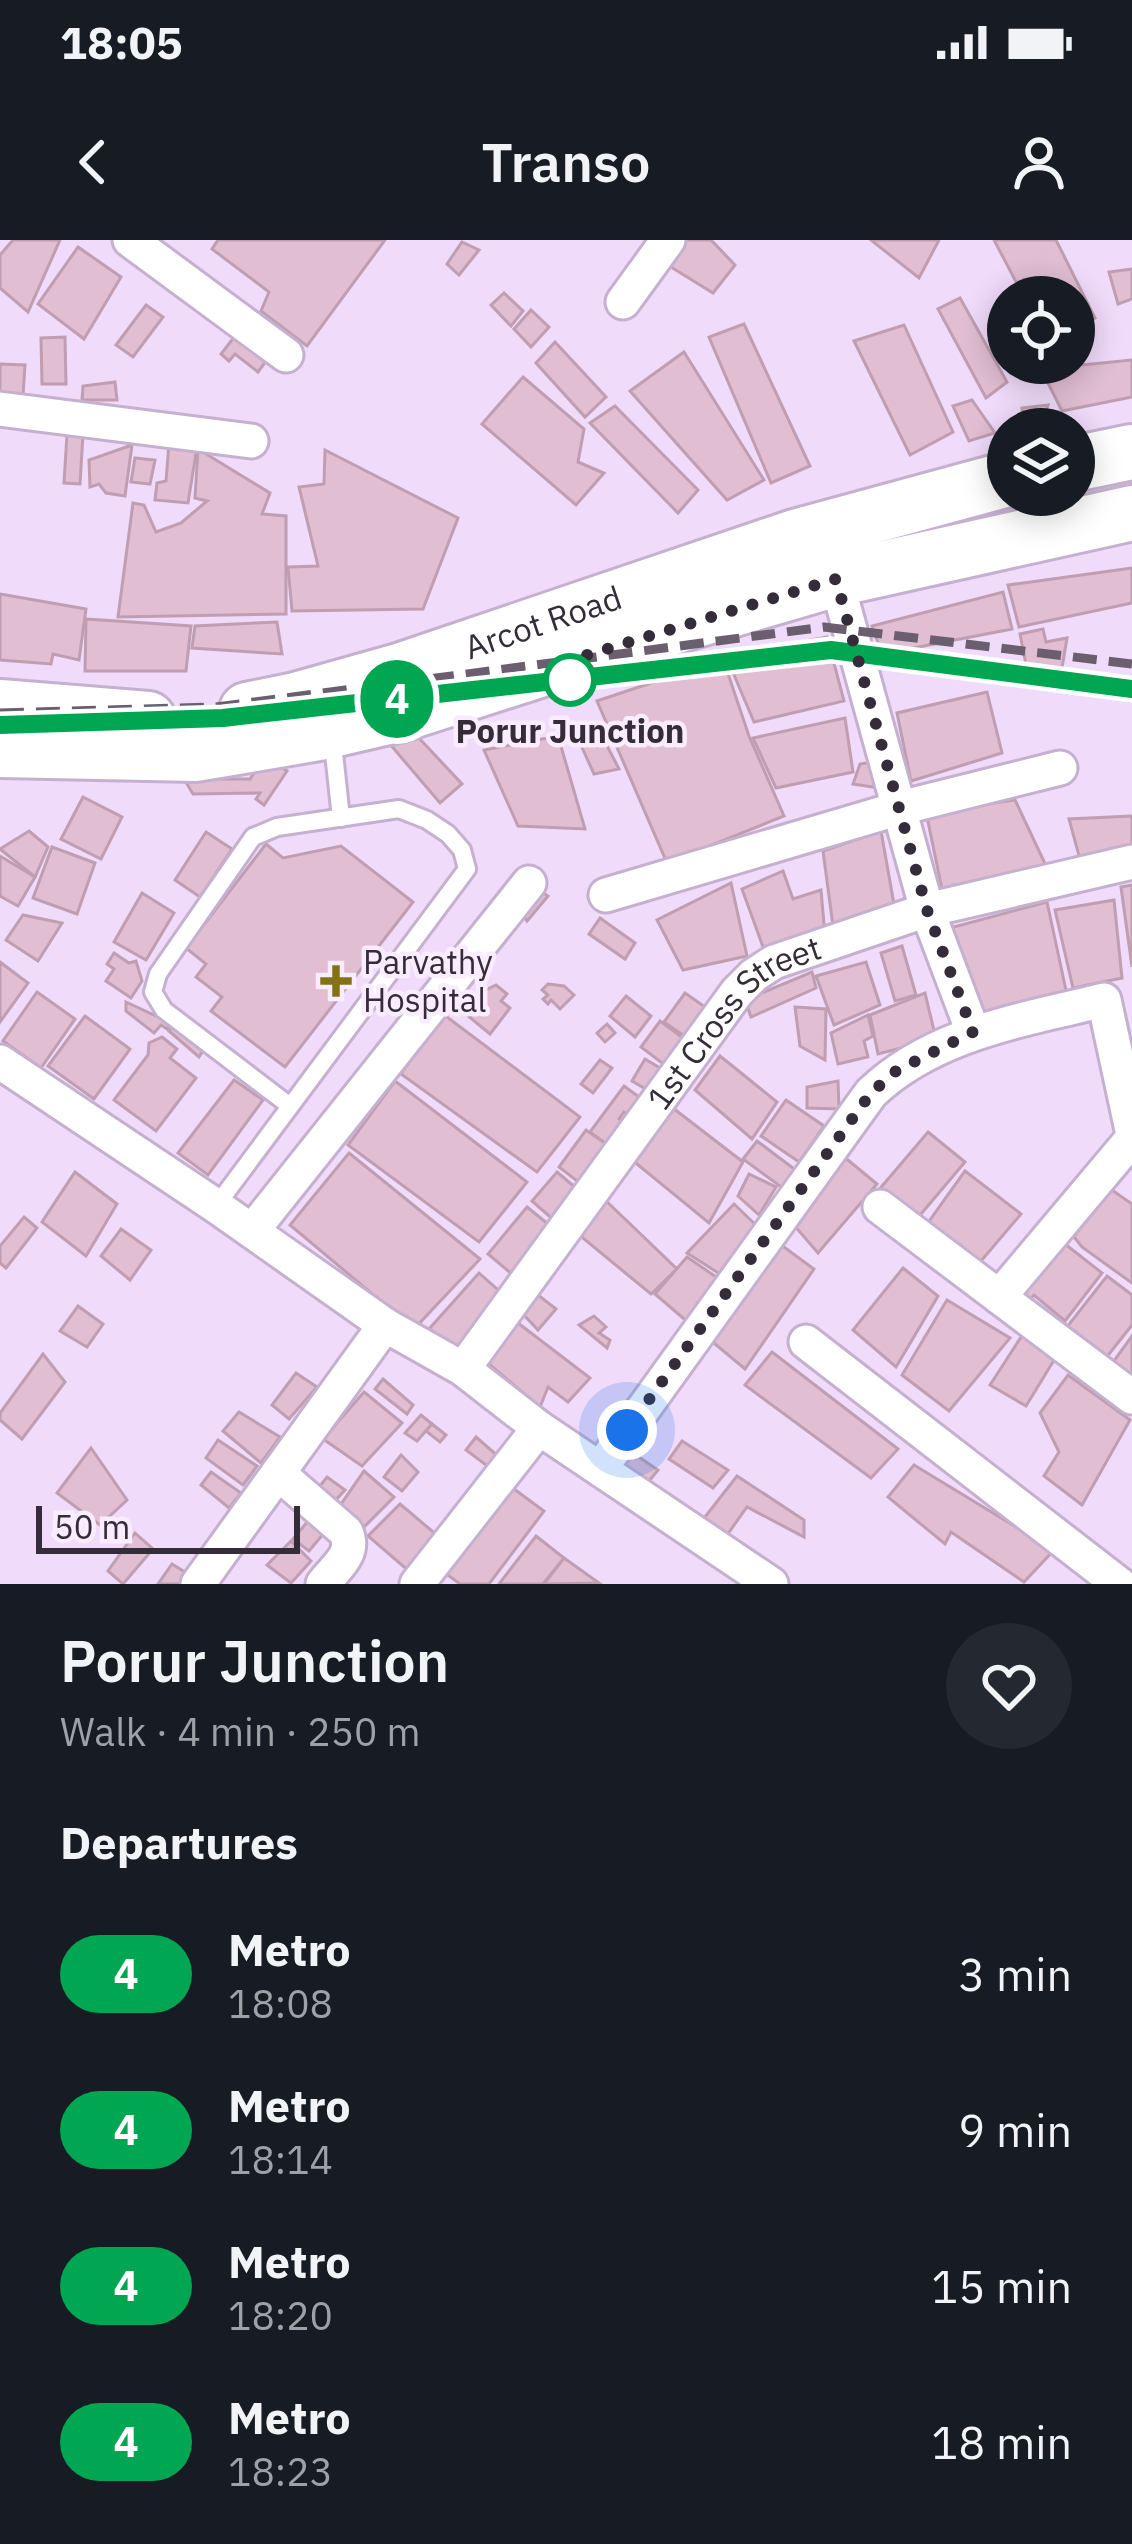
<!DOCTYPE html>
<html lang="en">
<head>
<meta charset="utf-8">
<style>
  body { margin:0; font-family:"IBM Plex Sans",sans-serif; background:#242831; color:#f1f3f6; height:100vh; display:flex; flex-direction:column; font-size:45px; white-space:nowrap }
  * { box-sizing:border-box; margin:0 }
  p { font-size:39px; color:#9ea1a6 }
  .icon { flex:none; width:66px; height:66px; fill:none; stroke:currentColor; stroke-width:2; stroke-linecap:round; stroke-linejoin:round }
  .map { position:relative; height:1344px; overflow:hidden }
  .drawer { display:flex; flex-direction:column; background:#171b24; flex:1 }
  .drawer>* { flex:none }
  .badge { padding:0 24px; border-radius:39px; font-size:42px; line-height:78px }
  .controls { position:absolute; left:987px; top:36px; display:grid; gap:24px }
  .controls a { display:grid; place-items:center; width:108px; height:108px; border-radius:50%; background:#171b24; box-shadow:0 6px 30px #0003; font-size:60px }
  .scale { position:absolute; left:36px; bottom:30px; width:264px; box-sizing:border-box; padding-left:12px; border:6px solid #342c38; border-top:0; font-size:33px; line-height:42px; white-space:nowrap; color:#342c38; -webkit-text-stroke:9px #f8ecfe; paint-order:stroke }
  .you { position:absolute; width:60px; height:60px; margin:-30px; border:9px solid #fff; border-radius:50%; background:#1a73e8; box-shadow:0 0 0 18px #1a73e833 }
  .map>.badge { position:absolute; translate:-50% -50%; box-shadow:0 0 0 6px #fff }
  h2 { padding:0 60px; font-size:45px; line-height:108px }
  .round { display:grid; place-items:center; flex:none; width:126px; height:126px; border-radius:63px; background:#242831 }
  .overview { display:flex; align-items:center; justify-content:space-between; height:204px; padding:0 60px }
  h1 { font-size:57px; font-weight:600; line-height:90px }
  ul { padding:0; list-style:none }
  li { display:flex; align-items:center; gap:36px; height:156px; padding:0 60px }
  li div { flex:1 }
  li b { display:block; font-size:45px }
  li em { font-style:normal }
  li .badge { min-width:132px; font-weight:700; text-align:center }
  .status { display:flex; justify-content:space-between; align-items:center; height:84px; padding:0 60px; background:#171b24; direction:ltr }
  .status svg { height:33px; fill:currentColor }
  header { display:flex; justify-content:space-between; align-items:center; height:156px; padding:0 60px; background:#171b24; font-size:54px; font-weight:600 }
  .map>svg:first-child { display:block }
  .building { fill:#e1bed2; stroke:#c09eb1; stroke-width:3 }
  .lines { fill:none; stroke-linecap:round; stroke-linejoin:round }
  .service-casing { stroke:#c5b1cf; stroke-width:22 }
  .minor-casing { stroke:#c5b1cf; stroke-width:39 }
  .primary-casing { stroke:#c5b1cf; stroke-width:60 }
  .service { stroke:#fff; stroke-width:16 }
  .minor { stroke:#fff; stroke-width:33 }
  .primary { stroke:#fff; stroke-width:54 }
  .rail { stroke:#6a5e6f; stroke-width:9; stroke-dasharray:24 12; stroke-linecap:butt }
  .line-casing { stroke:#fff; stroke-width:27 }
  .line { stroke:#00a651; stroke-width:18 }
  .walk { stroke:#342c38; stroke-width:12; stroke-dasharray:0 21.6 }
  .stop-dot { fill:#fff; stroke:#00a651; stroke-width:6 }
  .poi-dot { fill:#847314; stroke:#f8ecfe; stroke-width:4.5 }
  .labels { text-anchor:middle; stroke-width:9; stroke-linejoin:round; paint-order:stroke }
  .street-label { font-size:33px; fill:#342c38; stroke:#f8ecfe }
  .stop-label { font-size:33px; font-weight:bold; fill:#342c38; stroke:#f8ecfe }
  .poi-label { font-size:33px; fill:#342c38; stroke:#f8ecfe; text-anchor:start }
</style>
</head>
<body>
<div class="status"><b>18:05</b><svg viewBox="0 0 49 12"><path d="M0 12V9h3v3zM5 12V6h3v6zM10 12V3h3v9zM15 12V0h3v12zM26 1h20v11H26zM47 4h2v5h-2z"/></svg></div>
<header><svg class="icon" aria-label="back" viewBox="0 0 24 24"><path d="M15 5l-7 7 7 7"/></svg>Transo<svg class="icon" aria-label="person" viewBox="0 0 24 24"><circle cx="12" cy="8" r="4"/><path d="M4 21q1-7 8-7t8 7"/></svg></header>
<div class="map">
<svg width="1132" height="1344" viewBox="0 0 1132 1344">
  <rect width="100%" height="100%" fill="#f0dbfa"/>
  <g class="building">
    <path d="M 13,0 L 60,0 L 28,72 L 0,48 L 0,15 Z"/>
    <path d="M 218,0 L 385,0 L 307,106 L 261,71 L 269,52 L 212,9 Z"/>
    <path d="M 686,0 L 711,0 L 735,25 L 713,53 L 666,24 Z"/>
    <path d="M 871,0 L 939,0 L 919,38 Z"/>
    <path d="M 994,0 L 1056,0 L 1095,78 L 1074,89 L 1074,57 L 1024,57 Z"/>
    <path d="M 462,2 L 479,10 L 459,35 L 447,24 Z"/>
    <path d="M 78,7 L 121,37 L 84,99 L 38,64 Z"/>
    <path d="M 1132,29 L 1132,59 L 1118,64 L 1109,32 Z"/>
    <path d="M 504,53 L 523,71 L 511,86 L 491,65 Z"/>
    <path d="M 960,58 L 1007,142 L 986,158 L 938,69 Z"/>
    <path d="M 146,65 L 163,77 L 133,117 L 116,105 Z"/>
    <path d="M 531,70 L 549,87 L 531,107 L 514,89 Z"/>
    <path d="M 744,84 L 810,226 L 771,243 L 709,97 Z"/>
    <path d="M 904,85 L 953,192 L 910,215 L 854,101 Z"/>
    <path d="M 235,96 L 249,100 L 247,107 L 266,121 L 258,132 L 235,114 L 229,121 L 221,114 Z"/>
    <path d="M 65,97 L 66,144 L 42,144 L 41,98 Z"/>
    <path d="M 555,102 L 606,157 L 585,177 L 536,123 Z"/>
    <path d="M 684,112 L 764,240 L 727,260 L 630,151 Z"/>
    <path d="M 1132,120 L 1132,157 L 1062,171 L 1041,129 Z"/>
    <path d="M 0,124 L 25,125 L 23,156 L 0,155 Z"/>
    <path d="M 523,137 L 584,189 L 578,222 L 604,233 L 576,265 L 482,184 Z"/>
    <path d="M 115,142 L 117,160 L 82,160 L 83,146 Z"/>
    <path d="M 972,160 L 995,193 L 969,201 L 953,166 Z"/>
    <path d="M 1048,165 L 1044,177 L 1024,186 L 1022,168 Z"/>
    <path d="M 615,166 L 698,250 L 678,273 L 590,183 Z"/>
    <path d="M 67,194 L 83,194 L 80,244 L 64,243 Z"/>
    <path d="M 169,203 L 197,207 L 188,263 L 155,260 L 157,243 L 166,241 Z"/>
    <path d="M 132,205 L 125,256 L 106,253 L 99,244 L 90,247 L 89,220 Z"/>
    <path d="M 198,209 L 270,253 L 262,274 L 286,276 L 286,374 L 118,377 L 133,263 L 144,265 L 156,292 L 181,283 L 207,261 L 195,258 Z"/>
    <path d="M 325,210 L 458,278 L 423,369 L 292,371 L 288,327 L 318,326 L 299,247 L 324,244 Z"/>
    <path d="M 135,218 L 155,220 L 150,244 L 131,242 Z"/>
    <path d="M 1132,328 L 1132,363 L 1019,387 L 1008,345 Z"/>
    <path d="M 1003,352 L 1012,389 L 882,414 L 872,386 Z"/>
    <path d="M 0,354 L 86,369 L 79,420 L 53,414 L 51,424 L 0,420 Z"/>
    <path d="M 86,379 L 191,386 L 186,431 L 85,431 Z"/>
    <path d="M 277,382 L 282,414 L 192,408 L 195,386 Z"/>
    <path d="M 1043,389 L 1046,402 L 1067,398 L 1062,428 L 1028,435 L 1020,394 Z"/>
    <path d="M 827,397 L 844,461 L 754,482 L 726,416 Z"/>
    <path d="M 723,419 L 749,496 L 784,576 L 667,623 L 597,461 Z"/>
    <path d="M 987,452 L 1002,513 L 911,541 L 897,473 Z"/>
    <path d="M 845,478 L 853,532 L 776,548 L 753,498 Z"/>
    <path d="M 558,496 L 585,589 L 518,586 L 484,510 Z"/>
    <path d="M 602,496 L 619,529 L 594,534 L 580,503 Z"/>
    <path d="M 418,497 L 462,544 L 440,563 L 389,503 Z"/>
    <path d="M 265,517 L 287,531 L 264,565 L 256,559 L 260,553 L 193,554 L 184,539 L 250,539 Z"/>
    <path d="M 873,522 L 879,548 L 853,544 L 860,524 Z"/>
    <path d="M 83,557 L 122,577 L 101,619 L 61,599 Z"/>
    <path d="M 1015,560 L 1049,632 L 944,659 L 926,572 Z"/>
    <path d="M 1132,576 L 1132,604 L 1081,623 L 1069,579 Z"/>
    <path d="M 29,591 L 48,607 L 35,637 L 0,609 Z"/>
    <path d="M 881,591 L 895,670 L 833,686 L 823,611 Z"/>
    <path d="M 206,592 L 232,609 L 200,657 L 175,640 Z"/>
    <path d="M 266,604 L 283,618 L 341,606 L 413,662 L 285,827 L 211,771 L 222,757 L 196,737 L 206,724 L 186,708 Z"/>
    <path d="M 52,607 L 95,623 L 77,674 L 33,658 Z"/>
    <path d="M 0,616 L 35,637 L 18,666 L 0,656 Z"/>
    <path d="M 783,631 L 793,659 L 821,650 L 825,695 L 767,718 L 742,649 Z"/>
    <path d="M 731,643 L 747,716 L 683,730 L 657,680 Z"/>
    <path d="M 1132,645 L 1132,727 L 1121,647 Z"/>
    <path d="M 537,649 L 548,656 L 527,681 L 517,668 Z"/>
    <path d="M 142,653 L 174,673 L 146,720 L 114,702 Z"/>
    <path d="M 1114,660 L 1122,738 L 1073,748 L 1055,670 Z"/>
    <path d="M 1047,662 L 1067,755 L 980,782 L 950,688 Z"/>
    <path d="M 23,675 L 62,683 L 38,721 L 6,700 Z"/>
    <path d="M 600,678 L 635,703 L 625,719 L 589,694 Z"/>
    <path d="M 902,706 L 916,755 L 895,761 L 881,713 Z"/>
    <path d="M 114,713 L 129,723 L 136,721 L 142,741 L 131,758 L 106,741 L 114,729 L 107,724 Z"/>
    <path d="M 0,722 L 28,743 L 0,782 Z"/>
    <path d="M 866,722 L 880,765 L 834,785 L 816,736 Z"/>
    <path d="M 812,732 L 816,748 L 751,777 L 745,760 Z"/>
    <path d="M 548,744 L 564,746 L 574,755 L 560,769 L 551,760 L 548,764 L 543,759 L 548,755 L 542,750 Z"/>
    <path d="M 496,745 L 507,754 L 501,761 L 510,768 L 490,794 L 467,775 L 486,750 Z"/>
    <path d="M 37,752 L 75,779 L 41,828 L 3,801 Z"/>
    <path d="M 685,753 L 708,769 L 687,798 L 664,782 Z"/>
    <path d="M 925,753 L 936,799 L 878,814 L 870,775 Z"/>
    <path d="M 626,756 L 651,776 L 635,797 L 610,776 Z"/>
    <path d="M 126,762 L 171,783 L 167,789 L 161,785 L 154,793 L 126,771 Z"/>
    <path d="M 795,767 L 826,769 L 825,820 L 800,806 Z"/>
    <path d="M 443,774 L 580,877 L 537,932 L 401,834 Z"/>
    <path d="M 868,775 L 873,796 L 864,801 L 868,817 L 838,824 L 831,793 Z"/>
    <path d="M 85,776 L 130,809 L 94,859 L 48,826 Z"/>
    <path d="M 660,781 L 694,806 L 674,832 L 641,807 Z"/>
    <path d="M 607,784 L 615,793 L 605,802 L 597,793 Z"/>
    <path d="M 174,785 L 204,809 L 199,817 L 169,791 Z"/>
    <path d="M 162,797 L 177,809 L 170,818 L 196,838 L 156,891 L 114,860 L 148,815 L 149,803 Z"/>
    <path d="M 720,816 L 777,862 L 752,899 L 695,850 Z"/>
    <path d="M 645,819 L 670,834 L 649,851 L 632,841 Z"/>
    <path d="M 600,820 L 612,828 L 593,853 L 581,844 Z"/>
    <path d="M 234,840 L 263,860 L 208,935 L 178,913 Z"/>
    <path d="M 395,841 L 527,942 L 479,1002 L 348,905 Z"/>
    <path d="M 838,841 L 839,869 L 807,868 L 807,847 Z"/>
    <path d="M 624,846 L 650,865 L 638,882 L 624,872 L 619,879 L 632,889 L 616,911 L 590,892 Z"/>
    <path d="M 786,860 L 824,886 L 799,922 L 761,896 Z"/>
    <path d="M 669,865 L 743,922 L 709,983 L 632,920 Z"/>
    <path d="M 586,890 L 613,909 L 581,944 L 559,927 Z"/>
    <path d="M 928,892 L 965,922 L 916,980 L 877,952 Z"/>
    <path d="M 757,901 L 797,931 L 784,949 L 743,919 Z"/>
    <path d="M 837,911 L 877,944 L 818,1013 L 787,977 Z"/>
    <path d="M 349,913 L 480,1019 L 414,1089 L 290,985 Z"/>
    <path d="M 965,931 L 1021,974 L 976,1027 L 925,987 Z"/>
    <path d="M 75,932 L 117,964 L 86,1016 L 42,982 Z"/>
    <path d="M 557,932 L 583,954 L 557,983 L 532,961 Z"/>
    <path d="M 749,934 L 776,947 L 759,975 L 738,956 Z"/>
    <path d="M 1109,948 L 1132,964 L 1132,1043 L 1082,1007 L 1074,997 Z"/>
    <path d="M 601,956 L 677,1029 L 651,1054 L 578,994 Z"/>
    <path d="M 734,964 L 761,990 L 723,1036 L 687,1013 Z"/>
    <path d="M 527,967 L 558,992 L 519,1040 L 488,1014 Z"/>
    <path d="M 24,977 L 37,988 L 6,1028 L 0,1023 L 0,1006 Z"/>
    <path d="M 121,989 L 151,1010 L 130,1040 L 101,1016 Z"/>
    <path d="M 773,999 L 814,1029 L 745,1129 L 703,1094 Z"/>
    <path d="M 1065,1004 L 1102,1033 L 1065,1081 L 1034,1055 L 1027,1063 L 1025,1053 Z"/>
    <path d="M 687,1017 L 722,1041 L 690,1084 L 655,1054 Z"/>
    <path d="M 903,1028 L 938,1056 L 896,1127 L 853,1090 Z"/>
    <path d="M 479,1033 L 506,1057 L 462,1111 L 429,1089 Z"/>
    <path d="M 1107,1036 L 1132,1055 L 1132,1085 L 1102,1123 L 1063,1092 Z"/>
    <path d="M 538,1055 L 556,1069 L 538,1090 L 522,1073 Z"/>
    <path d="M 947,1060 L 1010,1098 L 949,1171 L 902,1135 Z"/>
    <path d="M 78,1066 L 103,1084 L 87,1107 L 60,1091 Z"/>
    <path d="M 594,1076 L 606,1087 L 599,1093 L 610,1100 L 607,1108 L 579,1085 Z"/>
    <path d="M 514,1080 L 590,1138 L 568,1162 L 548,1147 L 540,1167 L 483,1119 Z"/>
    <path d="M 1023,1094 L 1056,1117 L 1026,1166 L 990,1145 Z"/>
    <path d="M 1132,1096 L 1132,1140 L 1111,1125 Z"/>
    <path d="M 772,1112 L 898,1209 L 871,1238 L 745,1145 Z"/>
    <path d="M 43,1114 L 65,1142 L 22,1199 L 0,1180 L 0,1173 Z"/>
    <path d="M 296,1133 L 317,1147 L 289,1179 L 272,1165 Z"/>
    <path d="M 1068,1135 L 1130,1180 L 1082,1265 L 1044,1236 L 1059,1212 L 1040,1173 Z"/>
    <path d="M 383,1139 L 413,1165 L 407,1174 L 375,1149 Z"/>
    <path d="M 364,1152 L 402,1183 L 362,1226 L 323,1199 Z"/>
    <path d="M 239,1172 L 280,1197 L 261,1223 L 223,1191 Z"/>
    <path d="M 421,1175 L 432,1184 L 417,1201 L 405,1193 Z"/>
    <path d="M 432,1184 L 446,1195 L 440,1202 L 426,1191 Z"/>
    <path d="M 476,1197 L 507,1224 L 498,1234 L 466,1210 Z"/>
    <path d="M 218,1200 L 257,1226 L 243,1245 L 206,1218 Z"/>
    <path d="M 682,1201 L 728,1230 L 713,1248 L 669,1219 Z"/>
    <path d="M 91,1208 L 127,1260 L 100,1285 L 57,1253 Z"/>
    <path d="M 633,1213 L 658,1230 L 645,1246 L 615,1226 Z"/>
    <path d="M 401,1215 L 418,1232 L 402,1251 L 384,1237 Z"/>
    <path d="M 914,1225 L 1054,1310 L 1024,1342 L 951,1292 L 945,1304 L 888,1257 Z"/>
    <path d="M 364,1231 L 394,1257 L 362,1289 L 337,1270 Z"/>
    <path d="M 211,1232 L 241,1253 L 229,1268 L 201,1245 Z"/>
    <path d="M 737,1236 L 804,1280 L 804,1297 L 747,1267 L 727,1295 L 701,1282 Z"/>
    <path d="M 327,1237 L 345,1250 L 333,1263 L 316,1251 Z"/>
    <path d="M 510,1246 L 544,1271 L 489,1344 L 460,1344 L 445,1333 Z"/>
    <path d="M 400,1264 L 445,1302 L 417,1338 L 368,1296 Z"/>
    <path d="M 308,1281 L 324,1293 L 309,1311 L 293,1299 Z"/>
    <path d="M 135,1293 L 153,1309 L 123,1344 L 108,1331 Z"/>
    <path d="M 536,1296 L 564,1318 L 543,1344 L 499,1344 Z"/>
    <path d="M 291,1301 L 311,1321 L 291,1343 L 267,1325 Z"/>
    <path d="M 564,1318 L 599,1343 L 544,1344 Z"/>
    <path d="M 172,1324 L 196,1339 L 192,1344 L 158,1344 Z"/>
  </g>
  <g class="lines">
    <defs>
      <g id="service">
        <path d="M 332,495 L 341,578"/>
        <path d="M 216,966 L 467,629 L 462,610 L 448,594 L 427,580 L 399,569 L 277,587 L 253,597 L 158,734 L 153,752 L 164,770 L 290,866"/>
      </g>
      <g id="minor">
        <path d="M 130,0 L 286,115"/>
        <path d="M 623,62 L 668,0"/>
        <path d="M 0,169 L 251,201"/>
        <path d="M 836,339 L 927,670 L 973,792"/>
        <path d="M 606,655 L 900,568 L 1060,528"/>
        <path d="M 0,822 L 216,966 L 385,1085 L 463,1129 L 539,1188 L 771,1344"/>
        <path d="M 880,967 L 1132,1157"/>
        <path d="M 252,991 L 529,643"/>
        <path d="M 999,1057 L 1132,899"/>
        <path d="M 806,1102 L 1119,1344"/>
        <path id="s1" d="M 463,1129 L 737,752 L 754,735 L 774,722 L 927,670 L 1132,622"/>
        <path d="M 600,1229 L 871,853 C 934,793 1023,780 1104,760 L 1132,890"/>
        <path d="M 278,1233 L 346,1292 C 356,1314 336,1327 323,1344"/>
        <path d="M 198,1344 L 385,1085"/>
        <path d="M 417,1344 L 539,1188"/>
      </g>
      <g id="primary">
        <path d="M 1074,224 L 1132,212"/>
        <path d="M 0,467 L 148,479"/>
        <path id="s2" d="M 247,470 L 296,460 L 399,431 L 795,297 L 1008,239"/>
        <path d="M 0,510 L 196,514 L 319,493 L 405,473 L 682,384 L 836,339 L 1132,273"/>
      </g>
    </defs>
    <use href="#service" class="service-casing"/>
    <use href="#minor" class="minor-casing"/>
    <use href="#primary" class="primary-casing"/>
    <use href="#service" class="service"/>
    <use href="#minor" class="minor"/>
    <use href="#primary" class="primary"/>
    <g class="rail">
      <path d="M 477,450 L 831,410 L 1132,449"/>
      <path d="M 0,473 L 216,467 L 824,387 L 1132,424"/>
    </g>
  </g>
  <g class="lines">
    <defs>
      <path id="line" d="M 0,485 L 223,478 L 831,410 L 1132,449"/>
    </defs>
    <use href="#line" class="line-casing"/>
    <use href="#line" class="line"/>
    <path class="walk" d="M 570,440 L 564,422 L 836,339 L 927,670 L 973,792 L 896,831 L 871,853 L 627,1190"/>
  </g>
  <circle class="stop-dot" cx="570" cy="440" r="24"/>
  <path class="poi-dot" d="M330 723h12v12h12v12h-12v12h-12v-12h-12v-12h12z"/>
  <g class="labels">
    <g class="street-label">
      <text dy="12" stroke="none"><textPath href="#s2" startOffset="309">Arcot Road</textPath></text>
      <text dy="12" stroke="none"><textPath href="#s1" startOffset="444">1st Cross Street</textPath></text>
    </g>
    <g class="stop-label">
      <text x="570" y="503">Porur Junction</text>
    </g>
    <g class="poi-label">
      <text x="363" y="734">Parvathy<tspan x="363" dy="38">Hospital</tspan></text>
    </g>
  </g>
</svg>
<div class="controls">
<a><svg class="icon" aria-label="locate" viewBox="0 0 24 24"><circle cx="12" cy="12" r="6"/><path d="M12 2v4M12 18v4M2 12h4M18 12h4"/></svg></a>
<a><svg class="icon" aria-label="layers" viewBox="0 0 24 24"><path d="M12 4l9 5-9 5-9-5zM3 14l9 5 9-5"/></svg></a>
</div>
<div class="scale">50 m</div>
<div class="you" style="left:627px;top:1190px"></div>
<b class="badge" style="left:397px;top:459px;background:#00a651;color:#fff">4</b>
</div>
<section class="drawer">
<div class="overview"><div><h1>Porur Junction</h1><p>Walk · 4 min · 250 m</p></div><a class="round"><svg class="icon" aria-label="heart" viewBox="0 0 24 24"><path d="M12 20l-8-8c-3-5 5-10 8-4 3-6 11-1 8 4z"/></svg></a></div>
<h2>Departures</h2>
<ul>
<li><span class="badge" style="background:#00a651;color:#fff">4</span><div><b>Metro</b><p>18:08</p></div><em>3 min</em></li>
<li><span class="badge" style="background:#00a651;color:#fff">4</span><div><b>Metro</b><p>18:14</p></div><em>9 min</em></li>
<li><span class="badge" style="background:#00a651;color:#fff">4</span><div><b>Metro</b><p>18:20</p></div><em>15 min</em></li>
<li><span class="badge" style="background:#00a651;color:#fff">4</span><div><b>Metro</b><p>18:23</p></div><em>18 min</em></li>
</ul>
</section>
</body>
</html>
